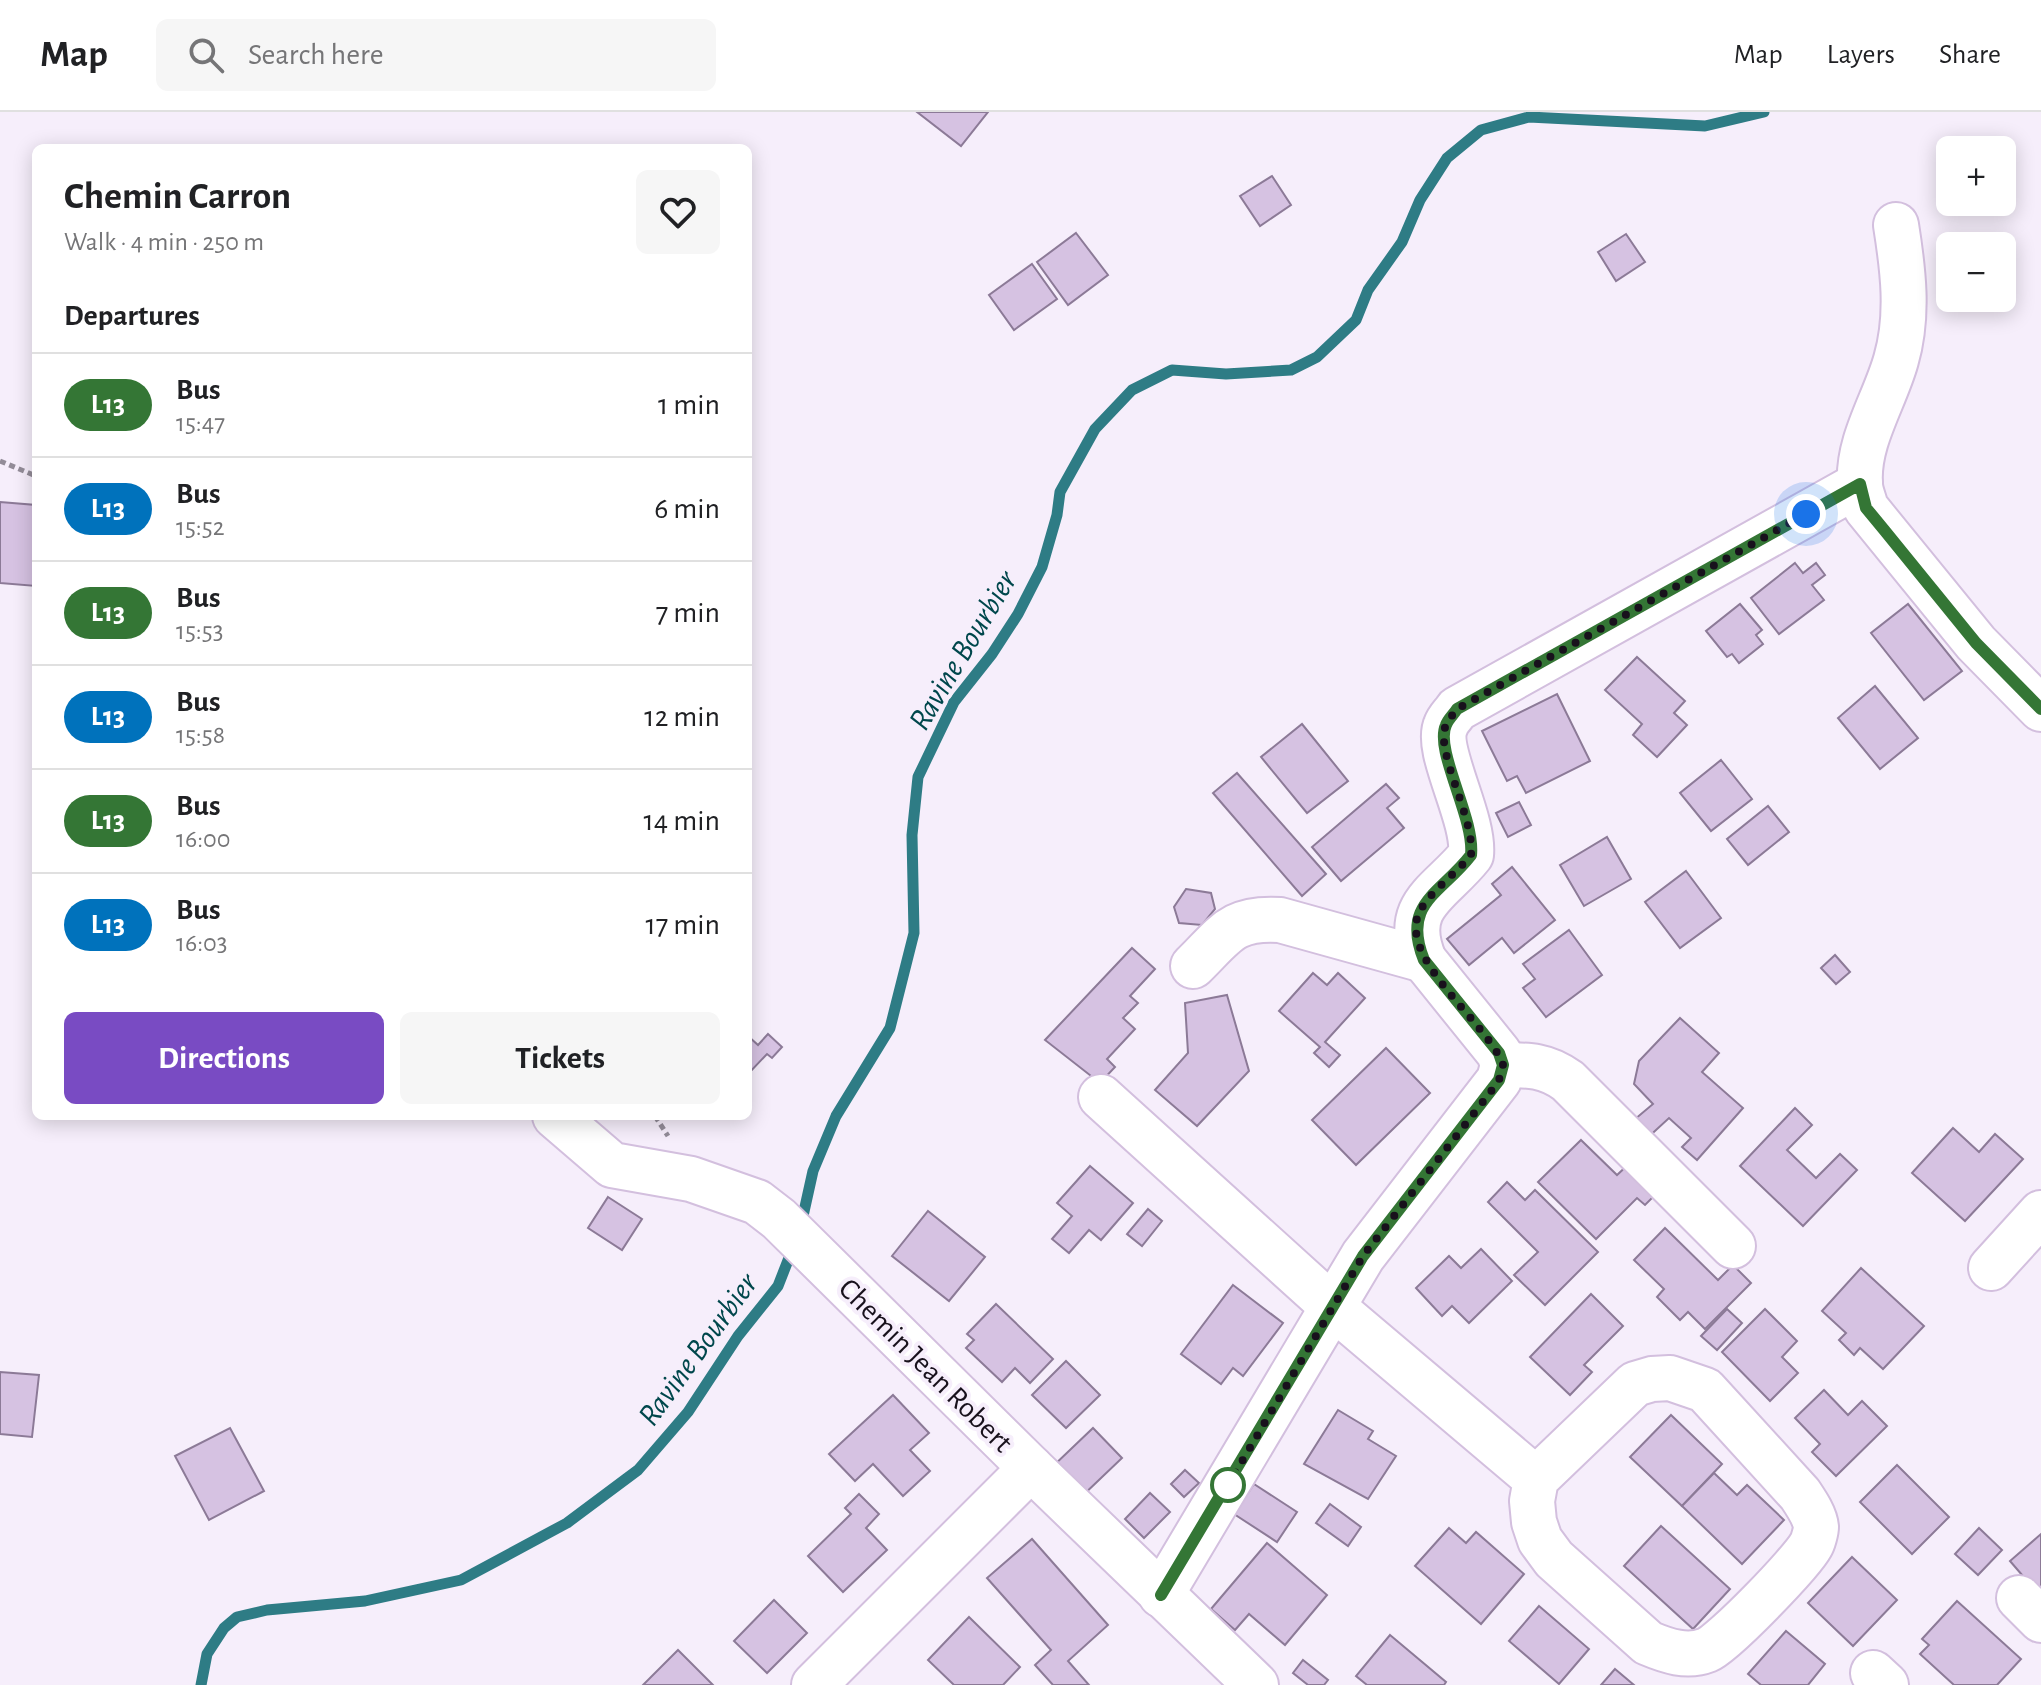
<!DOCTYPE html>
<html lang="en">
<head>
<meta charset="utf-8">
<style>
  body { margin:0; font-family:"Alegreya Sans",sans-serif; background:#f6f6f6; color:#202124; height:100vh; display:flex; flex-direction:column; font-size:30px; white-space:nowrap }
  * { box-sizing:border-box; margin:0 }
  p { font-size:26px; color:#757577 }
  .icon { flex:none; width:44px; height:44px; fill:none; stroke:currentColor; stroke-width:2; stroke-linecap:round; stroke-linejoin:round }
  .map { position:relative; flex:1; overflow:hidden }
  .side { position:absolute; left:32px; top:32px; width:720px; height:976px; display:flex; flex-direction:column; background:#fff; border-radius:12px; box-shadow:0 4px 20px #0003 }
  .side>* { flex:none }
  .badge { padding:0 16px; border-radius:26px; font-size:28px; line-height:52px }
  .tools { position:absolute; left:1936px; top:24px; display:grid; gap:16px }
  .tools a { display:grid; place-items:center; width:80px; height:80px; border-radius:12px; background:#fff; box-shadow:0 4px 20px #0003; font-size:40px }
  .you { position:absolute; width:40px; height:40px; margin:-20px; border:6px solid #fff; border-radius:50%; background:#1a73e8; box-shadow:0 0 0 12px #1a73e833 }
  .map>.badge { position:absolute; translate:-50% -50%; box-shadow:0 0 0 4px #fff }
  h2 { padding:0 32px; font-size:30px; line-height:72px }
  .round { display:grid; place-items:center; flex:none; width:84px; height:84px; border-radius:12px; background:#f6f6f6 }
  .head { display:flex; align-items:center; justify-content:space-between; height:136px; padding:0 32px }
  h1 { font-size:38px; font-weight:700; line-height:60px }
  .cta { display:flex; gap:16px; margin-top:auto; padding:16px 32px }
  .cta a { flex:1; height:92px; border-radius:12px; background:#794bc3; color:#fff; font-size:32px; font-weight:700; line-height:92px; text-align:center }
  .cta a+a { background:#f6f6f6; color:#202124 }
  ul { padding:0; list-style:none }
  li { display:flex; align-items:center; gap:24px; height:104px; padding:0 32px; border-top:2px solid #e0e0e0 }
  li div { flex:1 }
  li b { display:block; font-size:30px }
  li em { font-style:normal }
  li .badge { min-width:88px; font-weight:700; text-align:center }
  header { display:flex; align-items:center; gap:48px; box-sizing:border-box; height:112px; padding:0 40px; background:#fff; border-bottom:2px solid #e0e0e0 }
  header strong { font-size:38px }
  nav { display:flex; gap:44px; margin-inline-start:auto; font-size:28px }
  .search { width:560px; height:72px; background:#f6f6f6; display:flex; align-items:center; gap:20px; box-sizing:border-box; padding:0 28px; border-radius:12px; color:#757577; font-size:30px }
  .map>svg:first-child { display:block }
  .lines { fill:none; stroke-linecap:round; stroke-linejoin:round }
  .stream { stroke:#2e7c85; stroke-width:11 }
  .building { fill:#d6c2e2; stroke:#8c7a97; stroke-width:2 }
  .minor-casing { stroke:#d3bfde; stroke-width:48 }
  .path { stroke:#938c98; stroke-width:5; stroke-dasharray:6 4; stroke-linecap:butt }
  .minor { stroke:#fff; stroke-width:44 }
  .line-casing { stroke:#fff; stroke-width:18 }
  .line { stroke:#347635; stroke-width:12 }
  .walk { stroke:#18111c; stroke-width:8; stroke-dasharray:0 14.4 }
  .stop-dot { fill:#fff; stroke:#347635; stroke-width:4 }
  .labels { text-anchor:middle; stroke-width:8; stroke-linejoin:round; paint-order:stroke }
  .street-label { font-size:30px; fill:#18111c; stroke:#f6eefb }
  .water-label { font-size:32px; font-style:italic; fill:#00474c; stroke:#f6eefb }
</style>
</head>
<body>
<header>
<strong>Map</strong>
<div class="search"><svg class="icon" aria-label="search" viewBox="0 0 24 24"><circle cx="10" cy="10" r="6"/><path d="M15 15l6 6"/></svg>Search here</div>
<nav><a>Map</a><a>Layers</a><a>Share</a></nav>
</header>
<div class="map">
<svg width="2041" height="1573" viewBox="0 0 2041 1573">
  <rect width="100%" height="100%" fill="#f6eefb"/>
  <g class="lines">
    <g class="stream">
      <path d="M 801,1113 L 813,1059 L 836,1004 L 890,916 L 914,821 L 912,723 L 918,665 L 954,590 L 992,542 L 1018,502 L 1042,455 L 1057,403 L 1060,380 L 1095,317 L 1132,278 L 1172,258 L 1226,262 L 1291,258 L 1317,245 L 1356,208 L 1368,178 L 1402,130 L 1420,88 L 1447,46 L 1481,18 L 1529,5 L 1705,14 L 1764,0"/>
      <path d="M 201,1573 L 207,1542 L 224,1516 L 237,1505 L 267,1498 L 365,1489 L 461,1468 L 567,1411 L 638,1358 L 688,1300 L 738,1224 L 778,1174 L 794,1133"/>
    </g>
  </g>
  <g class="building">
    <path d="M 917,0 L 988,0 L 961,34 Z"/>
    <path d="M 1272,64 L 1291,93 L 1260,114 L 1240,84 Z"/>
    <path d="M 1076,121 L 1108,163 L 1068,193 L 1037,150 Z"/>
    <path d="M 1626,122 L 1645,150 L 1616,169 L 1598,140 Z"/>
    <path d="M 1032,152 L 1057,187 L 1014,218 L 989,183 Z"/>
    <path d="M 0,390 L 36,393 L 36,474 L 0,471 Z"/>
    <path d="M 1795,451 L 1803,461 L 1816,451 L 1825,463 L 1812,473 L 1824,488 L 1779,522 L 1751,486 Z"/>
    <path d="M 1740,492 L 1762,518 L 1756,523 L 1763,532 L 1739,551 L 1732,542 L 1727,545 L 1706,519 Z"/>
    <path d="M 1908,492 L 1962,559 L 1924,588 L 1871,521 Z"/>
    <path d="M 1637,545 L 1685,589 L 1674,601 L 1687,613 L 1657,645 L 1633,623 L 1642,612 L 1605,578 Z"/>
    <path d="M 1875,574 L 1918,626 L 1880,657 L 1838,606 Z"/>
    <path d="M 1557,582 L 1590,649 L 1526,681 L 1517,664 L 1507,669 L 1482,619 Z"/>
    <path d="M 1302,612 L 1348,669 L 1307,701 L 1261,645 Z"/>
    <path d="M 1721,648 L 1752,687 L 1711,719 L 1680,681 Z"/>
    <path d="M 1237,661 L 1326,762 L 1302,784 L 1213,681 Z"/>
    <path d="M 1386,672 L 1399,686 L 1387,696 L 1404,716 L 1341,769 L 1312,735 Z"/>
    <path d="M 1519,690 L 1531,713 L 1508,725 L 1496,701 Z"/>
    <path d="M 1768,694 L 1789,720 L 1748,753 L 1727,727 Z"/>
    <path d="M 1607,725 L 1631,767 L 1584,794 L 1560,753 Z"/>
    <path d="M 1512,755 L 1555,808 L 1514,841 L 1502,826 L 1469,853 L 1447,827 L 1501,783 L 1492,772 Z"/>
    <path d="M 1686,759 L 1721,806 L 1680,836 L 1645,790 Z"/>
    <path d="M 1186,777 L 1211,781 L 1215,797 L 1202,813 L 1179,811 L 1174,795 Z"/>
    <path d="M 1569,818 L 1602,863 L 1546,905 L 1523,876 L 1535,867 L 1523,852 Z"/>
    <path d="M 1132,836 L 1155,857 L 1130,884 L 1138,891 L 1123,906 L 1135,917 L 1107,947 L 1115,955 L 1100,971 L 1045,928 Z"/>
    <path d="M 1835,843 L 1850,860 L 1836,872 L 1821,856 Z"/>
    <path d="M 1313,861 L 1327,873 L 1338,861 L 1365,886 L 1325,930 L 1340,943 L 1329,955 L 1314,941 L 1320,935 L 1279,899 Z"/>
    <path d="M 1227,883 L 1249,959 L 1197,1014 L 1155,978 L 1188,941 L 1185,891 Z"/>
    <path d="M 1680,906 L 1719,941 L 1702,960 L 1743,996 L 1697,1048 L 1682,1035 L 1691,1026 L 1669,1006 L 1644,1029 L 1628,1013 L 1653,992 L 1634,972 L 1639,949 Z"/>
    <path d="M 768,922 L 782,935 L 772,946 L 767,942 L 748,962 L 748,924 L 758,933 Z"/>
    <path d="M 1386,936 L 1430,981 L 1356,1053 L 1312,1008 Z"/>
    <path d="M 1795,996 L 1812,1013 L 1787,1038 L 1816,1066 L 1840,1042 L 1857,1058 L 1803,1114 L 1740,1054 Z"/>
    <path d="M 1953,1016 L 1979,1040 L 1995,1022 L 2023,1047 L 1965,1109 L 1912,1061 Z"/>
    <path d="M 1581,1028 L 1617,1063 L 1630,1051 L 1659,1079 L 1645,1093 L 1637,1086 L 1596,1127 L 1538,1070 Z"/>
    <path d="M 1090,1054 L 1133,1091 L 1101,1128 L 1089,1118 L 1069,1141 L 1052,1127 L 1072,1104 L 1057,1091 Z"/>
    <path d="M 1507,1070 L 1525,1088 L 1535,1078 L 1598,1140 L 1545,1193 L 1514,1163 L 1538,1140 L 1488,1090 Z"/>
    <path d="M 608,1085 L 642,1107 L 622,1138 L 588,1116 Z"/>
    <path d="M 1148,1097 L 1162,1109 L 1142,1134 L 1127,1122 Z"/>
    <path d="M 928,1099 L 985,1145 L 949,1189 L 892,1144 Z"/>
    <path d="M 1665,1116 L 1718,1168 L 1733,1153 L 1751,1171 L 1705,1217 L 1688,1200 L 1680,1208 L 1657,1185 L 1664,1177 L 1634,1148 Z"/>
    <path d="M 1481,1137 L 1512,1169 L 1469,1211 L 1452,1194 L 1442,1204 L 1416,1176 L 1449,1144 L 1461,1156 Z"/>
    <path d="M 1861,1156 L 1924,1214 L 1883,1257 L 1860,1236 L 1854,1243 L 1839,1228 L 1846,1221 L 1822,1199 Z"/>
    <path d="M 1233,1173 L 1283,1211 L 1243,1264 L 1233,1256 L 1221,1272 L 1181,1242 Z"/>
    <path d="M 1591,1182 L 1623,1214 L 1584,1253 L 1592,1260 L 1570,1283 L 1530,1245 Z"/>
    <path d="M 996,1192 L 1053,1247 L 1030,1271 L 1015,1256 L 1002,1270 L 966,1236 L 974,1228 L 967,1222 Z"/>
    <path d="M 1727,1197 L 1742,1211 L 1717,1238 L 1701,1224 Z"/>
    <path d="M 1765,1197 L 1797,1229 L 1782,1245 L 1798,1261 L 1770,1289 L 1722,1240 Z"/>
    <path d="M 1066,1249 L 1100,1283 L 1066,1316 L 1032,1283 Z"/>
    <path d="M 0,1260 L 39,1263 L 32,1325 L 0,1322 Z"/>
    <path d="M 1824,1278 L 1848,1303 L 1862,1289 L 1887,1314 L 1836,1364 L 1812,1340 L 1820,1332 L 1795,1306 Z"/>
    <path d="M 893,1283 L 929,1321 L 910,1338 L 930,1359 L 903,1384 L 873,1352 L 855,1369 L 829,1342 Z"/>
    <path d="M 1338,1298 L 1373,1319 L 1368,1327 L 1396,1344 L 1368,1387 L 1304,1352 Z"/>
    <path d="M 1671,1303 L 1722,1352 L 1682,1394 L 1630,1345 Z"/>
    <path d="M 230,1316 L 264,1379 L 209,1408 L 175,1344 Z"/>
    <path d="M 1093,1316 L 1122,1346 L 1079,1387 L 1050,1357 Z"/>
    <path d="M 1897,1353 L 1949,1405 L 1912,1442 L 1860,1390 Z"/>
    <path d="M 1185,1358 L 1199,1371 L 1184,1385 L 1171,1372 Z"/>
    <path d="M 1714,1361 L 1737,1383 L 1747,1373 L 1784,1408 L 1742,1452 L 1682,1394 Z"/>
    <path d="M 1254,1372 L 1297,1400 L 1277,1430 L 1234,1402 Z"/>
    <path d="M 1150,1381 L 1170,1400 L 1144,1426 L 1125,1407 Z"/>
    <path d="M 859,1382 L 879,1402 L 866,1416 L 887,1438 L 843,1480 L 808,1444 L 851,1402 L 845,1396 Z"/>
    <path d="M 1330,1392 L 1361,1415 L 1348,1434 L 1316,1411 Z"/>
    <path d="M 1661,1414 L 1730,1477 L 1693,1517 L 1624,1454 Z"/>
    <path d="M 1449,1416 L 1466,1431 L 1476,1420 L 1524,1462 L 1481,1512 L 1415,1454 Z"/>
    <path d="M 1979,1416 L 2002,1438 L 1978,1463 L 1955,1442 Z"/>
    <path d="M 2041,1422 L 2041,1485 L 2010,1449 Z"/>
    <path d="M 1032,1427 L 1108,1513 L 1068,1549 L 1089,1573 L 1053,1573 L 1035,1553 L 1051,1538 L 987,1466 Z"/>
    <path d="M 1267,1431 L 1327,1483 L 1285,1533 L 1249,1502 L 1235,1518 L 1211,1497 Z"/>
    <path d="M 1852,1445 L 1897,1488 L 1853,1534 L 1808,1491 Z"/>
    <path d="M 774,1488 L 807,1521 L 767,1561 L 734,1529 Z"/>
    <path d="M 1957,1489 L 2021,1547 L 1997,1573 L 1954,1573 L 1920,1542 L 1929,1533 L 1922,1527 Z"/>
    <path d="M 1539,1494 L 1589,1537 L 1559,1572 L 1509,1529 Z"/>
    <path d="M 969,1505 L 1020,1555 L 1003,1573 L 954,1573 L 928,1548 Z"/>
    <path d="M 1786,1519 L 1825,1552 L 1808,1573 L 1761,1573 L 1748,1562 Z"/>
    <path d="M 1390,1523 L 1446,1570 L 1444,1573 L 1367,1573 L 1356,1564 Z"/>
    <path d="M 678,1538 L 713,1573 L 643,1573 Z"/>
    <path d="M 1303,1548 L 1328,1568 L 1324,1573 L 1308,1573 L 1293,1561 Z"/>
    <path d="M 1615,1557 L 1634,1573 L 1601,1573 Z"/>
  </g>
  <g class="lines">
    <defs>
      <g id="minor">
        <path d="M 1896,113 C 1903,157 1909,203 1896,248 C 1885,288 1857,329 1860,372 C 1860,379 1864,388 1866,396 L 1976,531 L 2041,597"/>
        <path d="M 1193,854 C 1225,823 1231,805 1280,808 L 1424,848"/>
        <path d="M 1503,953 C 1529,953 1546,953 1568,969 L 1733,1134"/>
        <path d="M 1101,985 L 1334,1196 L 1536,1367 L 1532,1389 L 1534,1410 L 1540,1428 L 1554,1447 L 1648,1531 C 1667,1539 1687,1546 1707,1538 C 1723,1532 1802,1450 1811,1433 C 1813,1430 1816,1419 1816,1415 C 1815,1404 1806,1391 1800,1382 L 1705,1278 L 1670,1266 L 1652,1267 L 1635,1272 L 1536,1367"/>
        <path d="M 555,1004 L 612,1053 L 691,1067 L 757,1090 L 779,1107 L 1031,1356 L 1256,1573"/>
        <path d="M 1991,1156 L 2041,1101"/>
        <path d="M 1161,1483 L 1363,1144 L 1499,968 L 1503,953 L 1499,941 L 1424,848 C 1401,792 1441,781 1471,743 C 1475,706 1434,638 1446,613 C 1448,607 1454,602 1457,597 L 1860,372"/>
        <path d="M 2019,1486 L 2041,1508"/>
        <path d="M 1873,1561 L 1886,1573"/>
        <path d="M 814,1573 L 1031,1356"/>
      </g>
    </defs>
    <use href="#minor" class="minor-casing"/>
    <g class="path">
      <path d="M 0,349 L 36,364"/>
      <path d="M 655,1004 L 668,1024"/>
    </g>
    <use href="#minor" class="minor"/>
  </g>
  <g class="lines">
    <defs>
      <path id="line" d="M 1161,1483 L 1363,1144 L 1499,968 L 1503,953 L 1499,941 L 1424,848 C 1401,791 1441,782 1471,743 C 1475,706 1434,638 1446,613 C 1448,607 1454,602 1457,597 L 1860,372 L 1866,396 L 1885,419 L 1976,531 L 2041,597"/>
    </defs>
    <use href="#line" class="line-casing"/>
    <use href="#line" class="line"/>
    <path class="walk" d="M 1228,1373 L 1363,1144 L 1489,982 L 1499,968 L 1503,953 C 1488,910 1393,844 1421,797 C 1434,776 1456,762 1471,743 C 1475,706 1434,638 1446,613 C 1448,607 1454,602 1457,597 L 1806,402"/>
  </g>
  <circle class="stop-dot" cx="1228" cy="1373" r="16"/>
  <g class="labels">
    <g class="street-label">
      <text transform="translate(926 1253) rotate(45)" y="10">Chemin Jean Robert</text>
    </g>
    <g class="water-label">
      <text transform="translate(962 538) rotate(-59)" y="11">Ravine Bourbier</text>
      <text transform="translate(697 1237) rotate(-54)" y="11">Ravine Bourbier</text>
    </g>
  </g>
</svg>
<div class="tools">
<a>+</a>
<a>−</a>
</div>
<div class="you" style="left:1806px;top:402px"></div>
<section class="side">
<div class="head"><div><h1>Chemin Carron</h1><p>Walk · 4 min · 250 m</p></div><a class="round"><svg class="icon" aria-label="heart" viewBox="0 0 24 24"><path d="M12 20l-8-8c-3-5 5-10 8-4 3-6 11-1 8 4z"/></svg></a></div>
<h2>Departures</h2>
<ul>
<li><span class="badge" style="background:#347635;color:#fff">L13</span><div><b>Bus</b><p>15:47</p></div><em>1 min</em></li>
<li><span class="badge" style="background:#0072bc;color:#fff">L13</span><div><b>Bus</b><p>15:52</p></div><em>6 min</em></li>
<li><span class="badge" style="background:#347635;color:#fff">L13</span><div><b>Bus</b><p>15:53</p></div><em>7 min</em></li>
<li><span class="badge" style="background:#0072bc;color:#fff">L13</span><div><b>Bus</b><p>15:58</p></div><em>12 min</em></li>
<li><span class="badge" style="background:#347635;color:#fff">L13</span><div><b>Bus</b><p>16:00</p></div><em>14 min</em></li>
<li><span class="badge" style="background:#0072bc;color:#fff">L13</span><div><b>Bus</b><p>16:03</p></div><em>17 min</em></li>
</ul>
<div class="cta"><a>Directions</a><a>Tickets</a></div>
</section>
</div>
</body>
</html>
